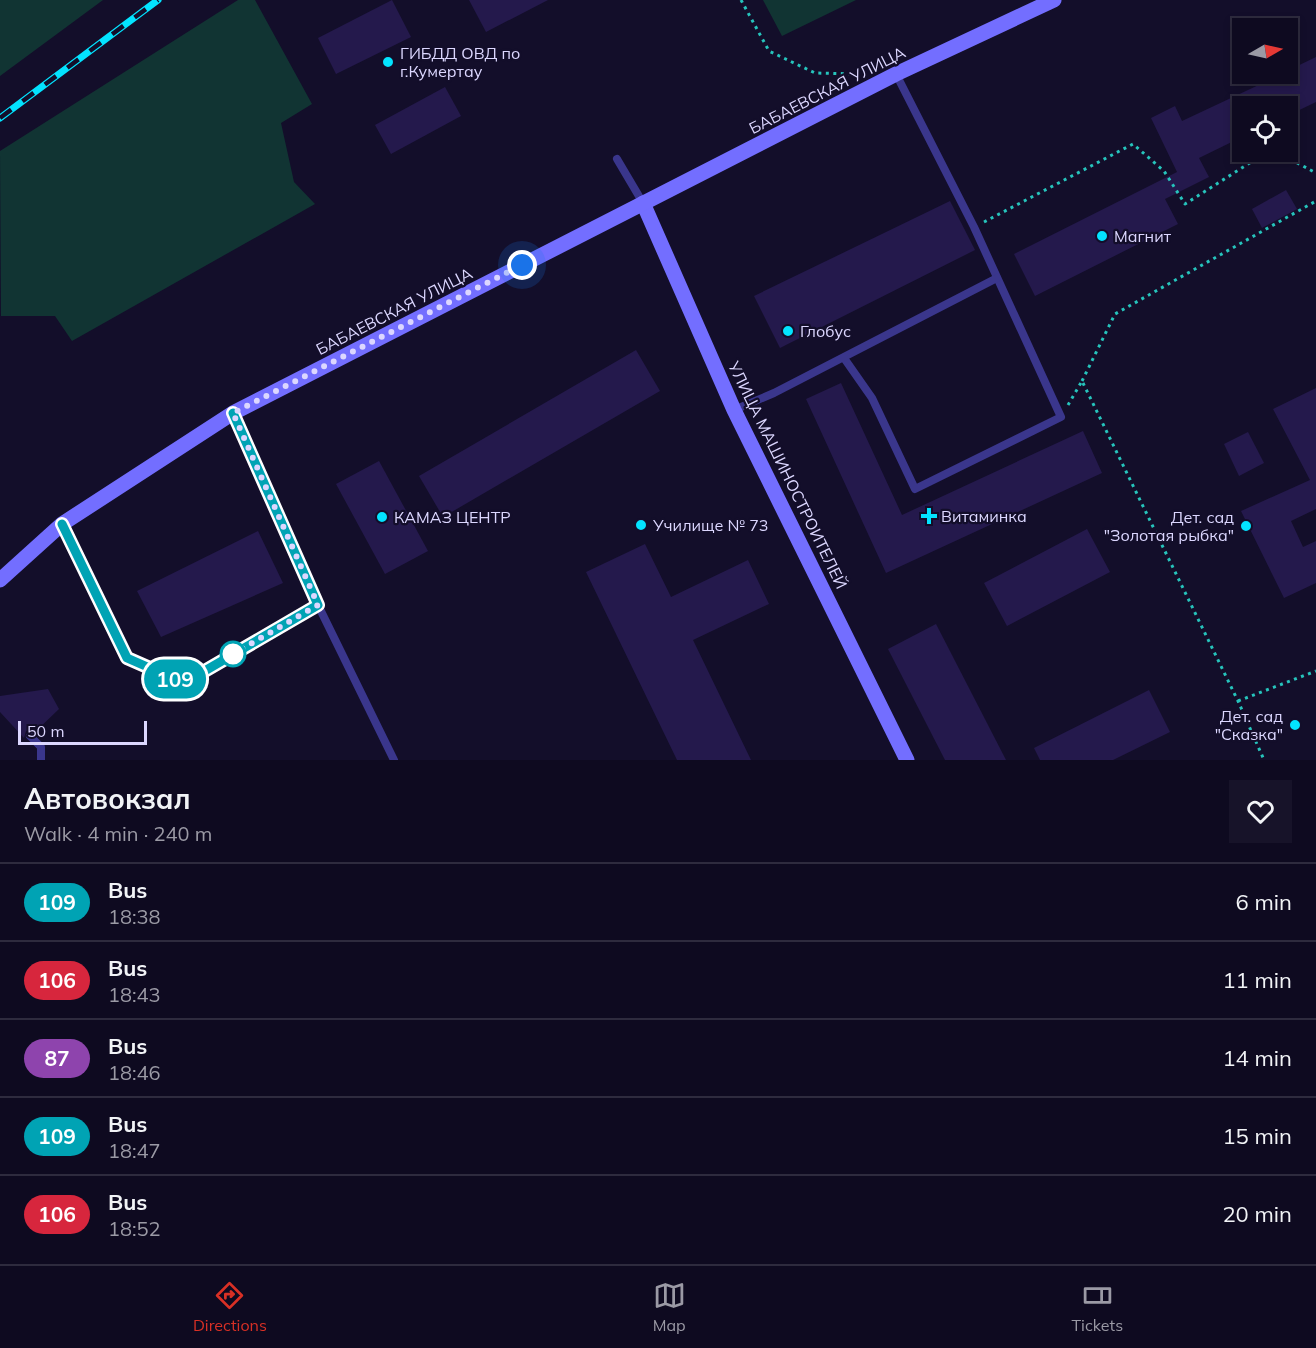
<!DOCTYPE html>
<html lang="en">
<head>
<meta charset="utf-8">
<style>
  body { margin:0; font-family:Mulish,sans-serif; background:#171329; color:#f1f3f6; height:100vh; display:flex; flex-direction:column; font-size:22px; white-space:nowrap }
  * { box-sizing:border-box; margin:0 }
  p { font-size:20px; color:#9b9aa5 }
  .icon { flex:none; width:33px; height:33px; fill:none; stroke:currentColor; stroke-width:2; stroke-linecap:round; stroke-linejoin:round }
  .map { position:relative; height:760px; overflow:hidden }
  .drawer { display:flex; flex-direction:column; background:#0e0a20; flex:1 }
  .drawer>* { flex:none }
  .badge { padding:0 12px; border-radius:20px; font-size:21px; line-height:39px }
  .needle { width:39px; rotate:81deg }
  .tools { position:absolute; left:1232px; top:18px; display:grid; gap:12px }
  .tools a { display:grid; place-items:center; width:66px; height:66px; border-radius:0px; background:#0e0a20; box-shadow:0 3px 9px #0003,0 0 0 2px #2e2b3e; font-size:30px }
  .scale { position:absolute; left:18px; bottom:15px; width:129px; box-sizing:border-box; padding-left:6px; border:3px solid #dcd7ff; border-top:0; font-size:16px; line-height:21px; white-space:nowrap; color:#dcd7ff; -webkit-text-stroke:4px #130e2a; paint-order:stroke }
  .you { position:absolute; width:30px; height:30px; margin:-15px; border:4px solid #fff; border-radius:50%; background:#1a73e8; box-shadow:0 0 0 9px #1a73e833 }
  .map>.badge { position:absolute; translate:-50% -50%; box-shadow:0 0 0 3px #fff }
  .round { display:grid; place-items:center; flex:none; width:63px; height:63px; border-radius:0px; background:#171329 }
  .head { display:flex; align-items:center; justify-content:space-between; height:102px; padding:0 24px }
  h1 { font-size:28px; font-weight:700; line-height:45px }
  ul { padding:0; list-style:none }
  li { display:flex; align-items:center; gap:18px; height:78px; padding:0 24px; border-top:2px solid #2e2b3e }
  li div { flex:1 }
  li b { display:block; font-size:22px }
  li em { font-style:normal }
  li .badge { min-width:66px; font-weight:700; text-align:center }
  .dock { display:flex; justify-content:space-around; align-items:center; height:84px; border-top:2px solid #2e2b3e; background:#0e0a20; font-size:16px; color:#9b9aa5 }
  .dock a { display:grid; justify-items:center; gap:3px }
  .dock .on { color:#d93025 }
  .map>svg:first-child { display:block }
  .green { fill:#113433 }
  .building { fill:#24194c }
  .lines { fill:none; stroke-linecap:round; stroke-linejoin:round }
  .path { stroke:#26c4bc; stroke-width:3; stroke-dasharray:3 4.5; stroke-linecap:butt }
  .lane { stroke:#3a368c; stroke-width:8 }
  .secondary { stroke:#736eff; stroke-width:15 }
  .rail-casing { stroke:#03e3ff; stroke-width:7 }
  .rail { stroke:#130e2a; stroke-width:4.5; stroke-dasharray:14; stroke-linecap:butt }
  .line-casing { stroke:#fff; stroke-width:14 }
  .line { stroke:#00a3b4; stroke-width:9 }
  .walk { stroke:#dcd7ff; stroke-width:6; stroke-dasharray:0 10.8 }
  .poi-dot { fill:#03e3ff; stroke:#130e2a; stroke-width:2 }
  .stop-dot { fill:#fff; stroke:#00a3b4; stroke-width:3 }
  .labels { text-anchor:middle; stroke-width:4.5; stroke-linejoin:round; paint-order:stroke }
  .poi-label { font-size:16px; fill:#dcd7ff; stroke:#130e2a; text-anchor:start }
  .street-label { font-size:16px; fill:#dcd7ff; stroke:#130e2a }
</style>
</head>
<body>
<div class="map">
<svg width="1316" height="760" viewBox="0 0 1316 760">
  <rect width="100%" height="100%" fill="#130e2a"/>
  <g class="green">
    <path d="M 0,0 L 103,0 L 0,76 Z"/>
    <path d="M 238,0 L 255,0 L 312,104 L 281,123 L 294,182 L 315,204 L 72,341 L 55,316 L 1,316 L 0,151 Z"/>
    <path d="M 763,0 L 856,0 L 782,36 Z"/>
  </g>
  <g class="building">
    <path d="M 392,0 L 411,37 L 336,74 L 318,38 Z"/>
    <path d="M 469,0 L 548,0 L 486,32 Z"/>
    <path d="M 1316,57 L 1316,102 L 1287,116 L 1287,106 L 1242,106 L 1242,137 L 1199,158 L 1209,177 L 1165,199 L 1178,224 L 1035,296 L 1014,254 L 1177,172 L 1151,118 L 1175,106 L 1182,121 L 1282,74 L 1287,74 L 1287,71 Z"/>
    <path d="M 445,87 L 461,116 L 391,154 L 375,125 Z"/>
    <path d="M 1286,190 L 1297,209 L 1262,228 L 1252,209 Z"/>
    <path d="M 950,201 L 975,250 L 780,348 L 754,296 Z"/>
    <path d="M 636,350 L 660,391 L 443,517 L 419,476 Z"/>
    <path d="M 841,383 L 902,515 L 1083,431 L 1102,473 L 886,573 L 806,399 Z"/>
    <path d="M 1316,388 L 1316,509 L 1291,521 L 1303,547 L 1316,541 L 1316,583 L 1284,598 L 1241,511 L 1310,480 L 1273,409 Z"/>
    <path d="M 1248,432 L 1264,463 L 1239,476 L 1224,444 Z"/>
    <path d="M 379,461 L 428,551 L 385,574 L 336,484 Z"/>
    <path d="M 1087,529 L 1110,572 L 1007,626 L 984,583 Z"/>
    <path d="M 258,531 L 283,583 L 161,637 L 137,591 Z"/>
    <path d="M 645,544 L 671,597 L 748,560 L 769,604 L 693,640 L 751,760 L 677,760 L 586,572 Z"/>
    <path d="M 936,624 L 1006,760 L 945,760 L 888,649 Z"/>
    <path d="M 48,689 L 59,709 L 35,732 L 31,730 L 26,731 L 24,738 L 0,712 L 0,696 Z"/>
    <path d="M 1149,690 L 1170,732 L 1113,760 L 1040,760 L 1034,748 Z"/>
  </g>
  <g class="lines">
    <g class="path">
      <path d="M 741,0 L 769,51 L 815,73 L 860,74"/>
      <path d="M 1277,152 L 1316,173"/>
      <path d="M 984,222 L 1133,144 L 1164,171 L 1185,204 L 1267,152"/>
      <path d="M 1082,381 L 1115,314 L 1316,201"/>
      <path d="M 1068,405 L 1082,381 L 1238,701 L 1264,760"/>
      <path d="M 1238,701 L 1316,671"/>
    </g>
    <g class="lane">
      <path d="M 617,159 L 643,203"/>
      <path d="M 844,358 L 872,398 L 915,489 L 1061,417 L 974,227 L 896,74"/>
      <path d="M 734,410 L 774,393 L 997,278"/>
      <path d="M 233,413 L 318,605 L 394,760"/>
      <path d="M 62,524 L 127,658 L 184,683 L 318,605"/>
      <path d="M 30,736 L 41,747 L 41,760"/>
    </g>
    <g class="secondary">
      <path d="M 643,203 L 734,410 L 907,760"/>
      <path d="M 0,580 L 62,524 L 233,413 L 896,74 L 1054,0"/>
    </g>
    <defs>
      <path id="rail" d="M 0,118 L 158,0"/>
    </defs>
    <use href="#rail" class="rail-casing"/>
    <use href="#rail" class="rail"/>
  </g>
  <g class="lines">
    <defs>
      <path id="line" d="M 62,524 L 127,658 L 184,683 L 318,605 L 233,413"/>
    </defs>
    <use href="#line" class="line-casing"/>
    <use href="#line" class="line"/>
    <path class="walk" d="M 233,654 L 318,605 L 233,413 L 522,265"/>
  </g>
  <g class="poi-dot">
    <circle cx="388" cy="62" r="6"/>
    <circle cx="1102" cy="236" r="6"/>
    <circle cx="788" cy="331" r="6"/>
    <path d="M926 507h6v6h6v6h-6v6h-6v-6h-6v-6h6z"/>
    <circle cx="382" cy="517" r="6"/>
    <circle cx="641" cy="525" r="6"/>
    <circle cx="1246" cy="526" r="6"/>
    <circle cx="1295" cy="725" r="6"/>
  </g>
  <circle class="stop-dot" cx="233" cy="654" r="12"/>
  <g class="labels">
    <g class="poi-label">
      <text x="400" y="59">ГИБДД ОВД по<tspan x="400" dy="18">г.Кумертау</tspan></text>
      <text x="1114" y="242">Магнит</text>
      <text x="800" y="337">Глобус</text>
      <text x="941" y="522">Витаминка</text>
      <text x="394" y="523">КАМАЗ ЦЕНТР</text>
      <text x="1234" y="523" text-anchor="end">Дет. сад<tspan x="1234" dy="18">"Золотая рыбка"</tspan></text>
      <text x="653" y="531">Училище № 73</text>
      <text x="1283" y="722" text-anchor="end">Дет. сад<tspan x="1283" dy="18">"Сказка"</tspan></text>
    </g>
    <g class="street-label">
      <text transform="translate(827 90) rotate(-27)" y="6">БАБАЕВСКАЯ УЛИЦА</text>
      <text transform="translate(394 311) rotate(-27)" y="6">БАБАЕВСКАЯ УЛИЦА</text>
      <text transform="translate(788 475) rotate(64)" y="6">УЛИЦА МАШИНОСТРОИТЕЛЕЙ</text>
    </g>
  </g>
</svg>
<div class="tools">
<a><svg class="needle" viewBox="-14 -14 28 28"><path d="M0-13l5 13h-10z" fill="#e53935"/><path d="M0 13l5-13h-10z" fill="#9b9aa5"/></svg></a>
<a><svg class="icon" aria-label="locate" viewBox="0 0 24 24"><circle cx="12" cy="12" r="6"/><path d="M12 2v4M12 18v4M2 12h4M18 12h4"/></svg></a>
</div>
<div class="scale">50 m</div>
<div class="you" style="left:522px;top:265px"></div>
<b class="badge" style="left:175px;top:679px;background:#00a3b4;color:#fff">109</b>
</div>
<section class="drawer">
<div class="head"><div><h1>Автовокзал</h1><p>Walk · 4 min · 240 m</p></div><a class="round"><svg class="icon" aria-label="heart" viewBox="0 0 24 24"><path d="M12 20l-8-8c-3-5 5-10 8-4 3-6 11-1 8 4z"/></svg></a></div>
<ul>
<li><span class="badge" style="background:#00a3b4;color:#fff">109</span><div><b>Bus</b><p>18:38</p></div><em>6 min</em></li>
<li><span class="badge" style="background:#d7263d;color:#fff">106</span><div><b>Bus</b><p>18:43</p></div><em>11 min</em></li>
<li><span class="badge" style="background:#8e44ad;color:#fff">87</span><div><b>Bus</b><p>18:46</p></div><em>14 min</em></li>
<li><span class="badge" style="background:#00a3b4;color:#fff">109</span><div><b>Bus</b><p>18:47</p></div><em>15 min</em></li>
<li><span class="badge" style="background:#d7263d;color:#fff">106</span><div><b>Bus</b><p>18:52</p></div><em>20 min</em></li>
</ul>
</section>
<nav class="dock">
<a class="on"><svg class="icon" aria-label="directions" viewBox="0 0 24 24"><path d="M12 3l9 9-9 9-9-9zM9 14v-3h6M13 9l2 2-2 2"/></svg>Directions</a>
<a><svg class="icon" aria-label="map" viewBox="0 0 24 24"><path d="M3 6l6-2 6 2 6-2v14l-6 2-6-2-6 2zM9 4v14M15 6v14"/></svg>Map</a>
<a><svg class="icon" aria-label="tickets" viewBox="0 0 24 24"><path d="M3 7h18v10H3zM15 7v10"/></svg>Tickets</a>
</nav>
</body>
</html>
